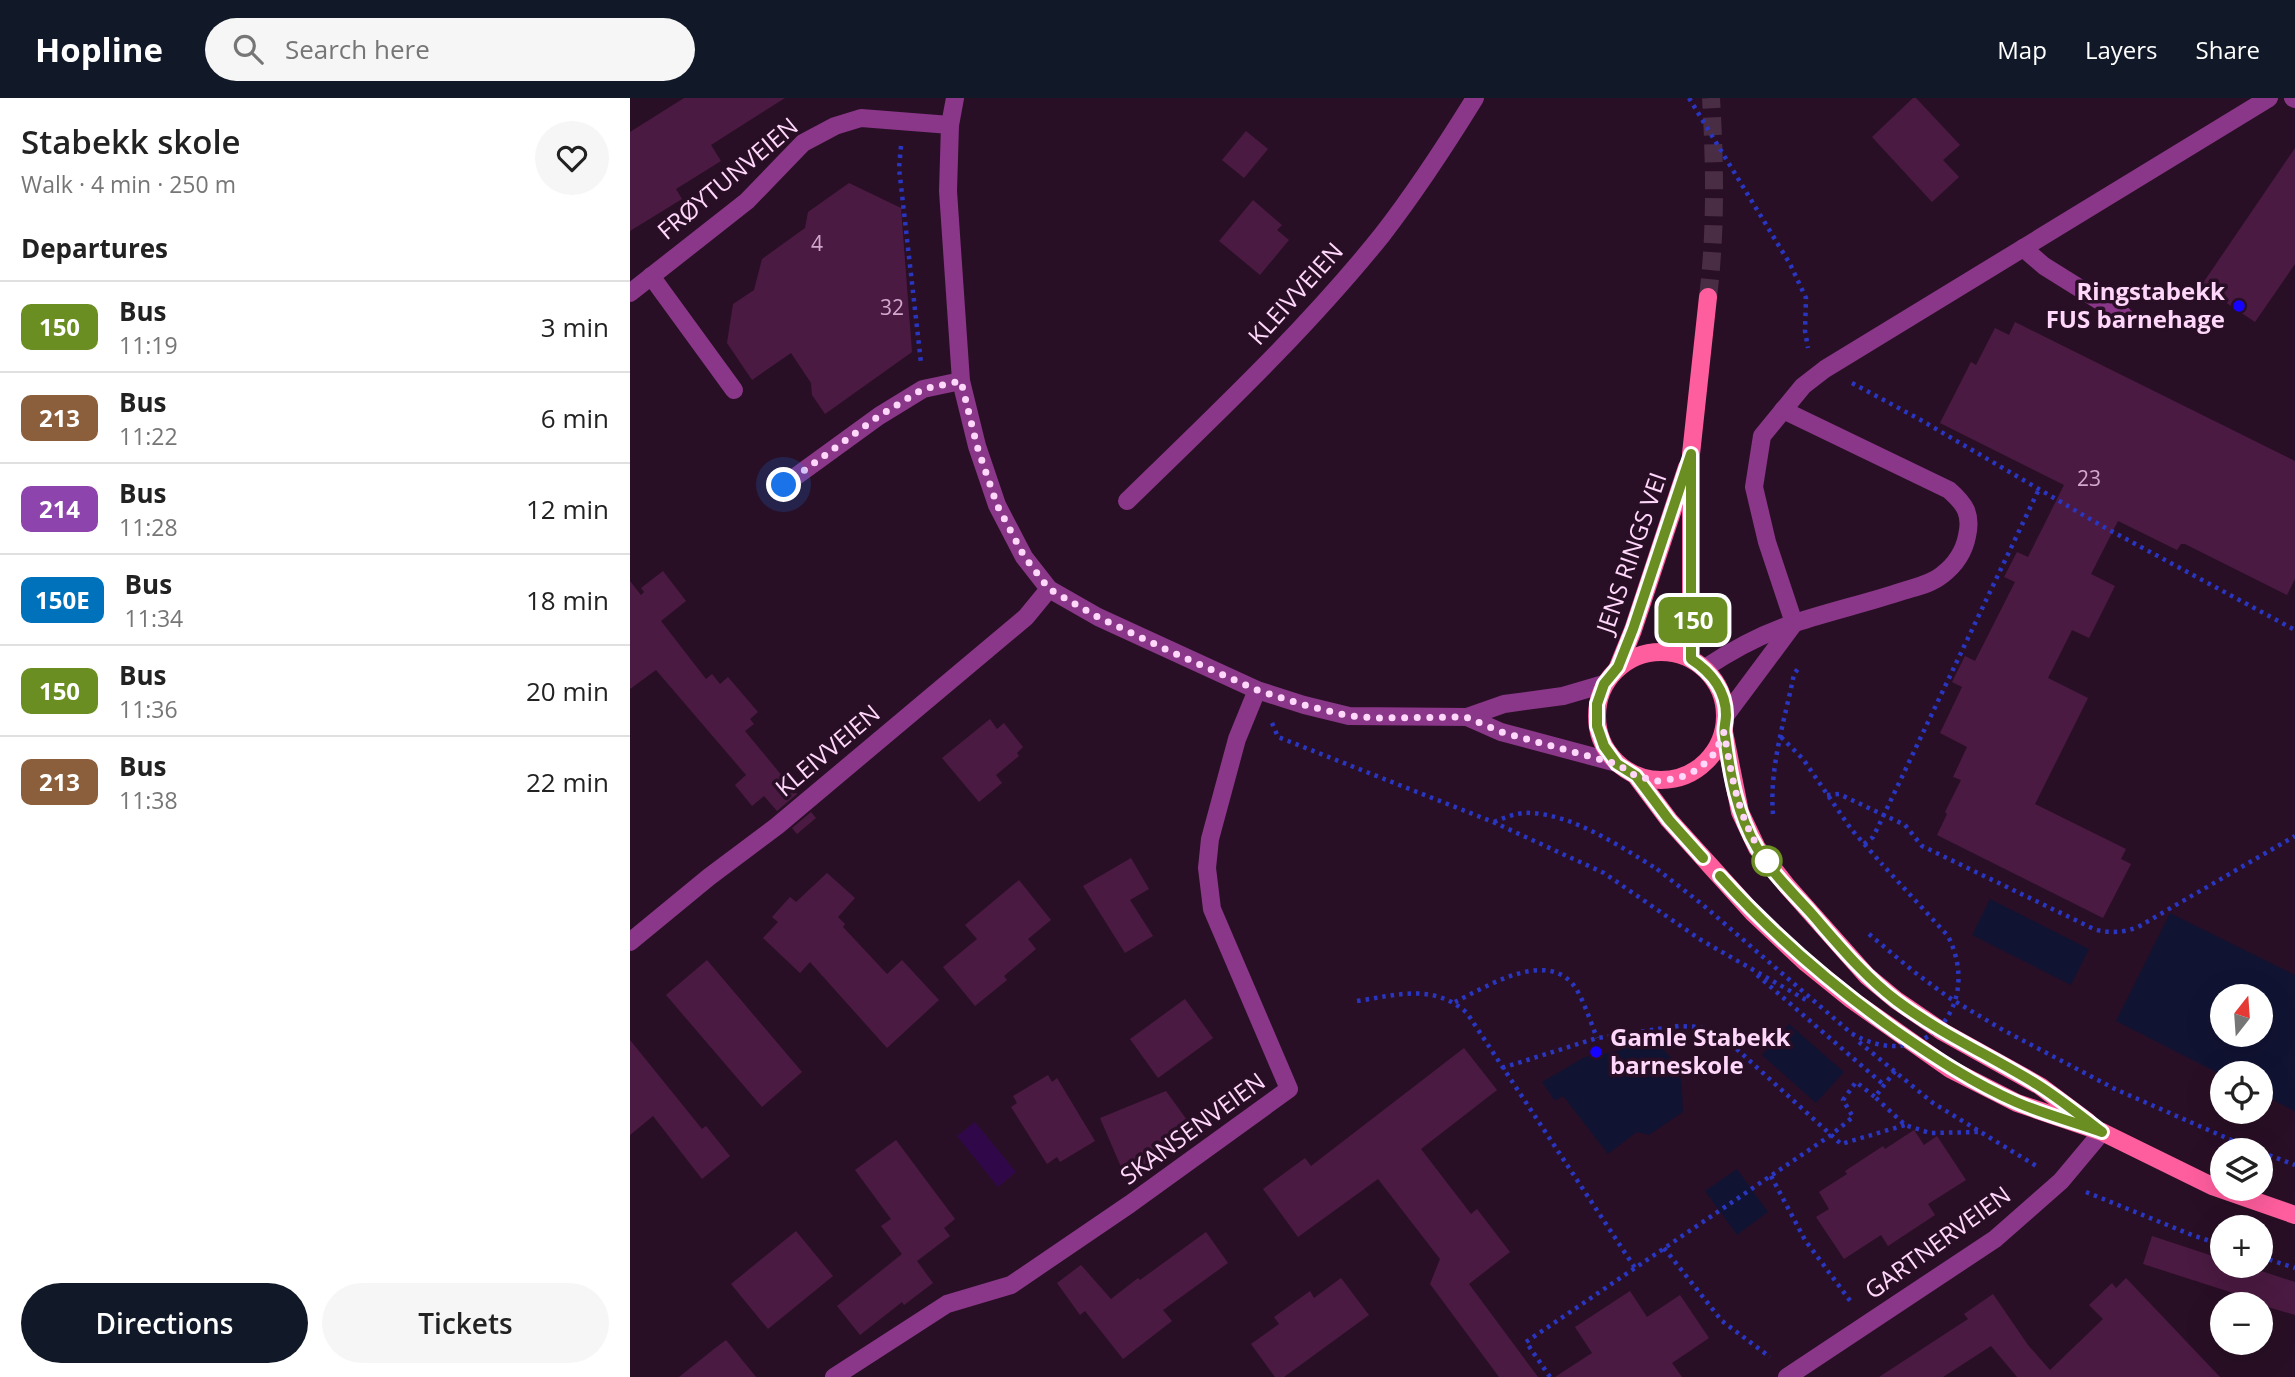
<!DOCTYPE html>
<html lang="en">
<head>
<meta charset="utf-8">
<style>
  body { margin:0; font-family:"Open Sans",sans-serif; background:#f6f6f6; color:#222; height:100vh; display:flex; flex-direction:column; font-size:26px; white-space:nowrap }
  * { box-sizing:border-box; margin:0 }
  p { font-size:23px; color:#767676 }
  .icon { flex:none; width:38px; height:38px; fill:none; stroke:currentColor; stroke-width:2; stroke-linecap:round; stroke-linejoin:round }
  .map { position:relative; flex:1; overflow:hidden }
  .panel { display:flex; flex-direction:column; background:#fff; width:630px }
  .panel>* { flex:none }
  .badge { padding:0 14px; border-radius:10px; font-size:24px; line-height:46px }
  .needle { width:46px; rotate:17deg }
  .tools { position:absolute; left:1580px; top:886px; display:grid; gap:14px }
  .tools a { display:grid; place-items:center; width:63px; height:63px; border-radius:50%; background:#fff; box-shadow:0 7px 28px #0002; font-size:35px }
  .you { position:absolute; width:35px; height:35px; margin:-18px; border:5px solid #fff; border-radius:50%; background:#1a73e8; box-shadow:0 0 0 10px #1a73e833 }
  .map>.badge { position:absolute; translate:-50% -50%; box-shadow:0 0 0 4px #fff }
  h2 { padding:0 21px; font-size:26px; line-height:63px }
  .round { display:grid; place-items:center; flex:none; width:74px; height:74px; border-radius:37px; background:#f6f6f6 }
  .head { display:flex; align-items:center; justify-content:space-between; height:119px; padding:0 21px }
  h1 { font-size:33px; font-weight:600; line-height:52px }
  .cta { display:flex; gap:14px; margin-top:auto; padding:14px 21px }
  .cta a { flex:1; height:80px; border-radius:42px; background:#111827; color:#fff; font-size:28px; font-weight:600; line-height:80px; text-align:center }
  .cta a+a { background:#f6f6f6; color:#222 }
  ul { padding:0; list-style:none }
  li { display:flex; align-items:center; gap:21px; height:91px; padding:0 21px; border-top:2px solid #e0e0e0 }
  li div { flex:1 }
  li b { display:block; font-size:26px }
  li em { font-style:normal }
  li .badge { min-width:77px; font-weight:700; text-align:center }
  header { display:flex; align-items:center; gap:42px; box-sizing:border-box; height:98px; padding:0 35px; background:#111827; color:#fff }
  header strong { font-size:33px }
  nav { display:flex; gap:38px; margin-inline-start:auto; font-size:24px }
  .search { width:490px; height:63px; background:#f6f6f6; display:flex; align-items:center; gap:18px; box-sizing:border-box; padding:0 24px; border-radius:38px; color:#767676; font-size:26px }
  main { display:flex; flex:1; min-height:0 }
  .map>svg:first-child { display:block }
  .green { fill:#111333; fill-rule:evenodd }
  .water { fill:#300849 }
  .building { fill:#4b1a42 }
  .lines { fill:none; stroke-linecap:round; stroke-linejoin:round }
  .major-tunnel { stroke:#492d45; stroke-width:18; stroke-dasharray:18 9; stroke-linecap:butt }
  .path { stroke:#2936c1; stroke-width:4.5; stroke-dasharray:3.5 5; stroke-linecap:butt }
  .minor { stroke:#8a3789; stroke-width:18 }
  .major { stroke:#ff5e9e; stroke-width:18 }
  .path-bridge { stroke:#2936c1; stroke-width:4.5; stroke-dasharray:3.5 5; stroke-linecap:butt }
  .line-casing { stroke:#fff; stroke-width:16 }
  .line { stroke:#6b8e23; stroke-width:10 }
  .walk { stroke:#ffd7fb; stroke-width:7; stroke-dasharray:0 12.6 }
  .poi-dot { fill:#1503ff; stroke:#290f25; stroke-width:2.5 }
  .stop-dot { fill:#fff; stroke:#6b8e23; stroke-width:3.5 }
  .labels { text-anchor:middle; stroke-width:7; stroke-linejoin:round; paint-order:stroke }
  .number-label { font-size:21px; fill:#d2a8cd }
  .street-label { font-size:24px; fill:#ffd7fb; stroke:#290f25 }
  .poi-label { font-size:24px; font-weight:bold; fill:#ffd7fb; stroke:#290f25; text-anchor:end }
</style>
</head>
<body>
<header>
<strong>Hopline</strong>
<div class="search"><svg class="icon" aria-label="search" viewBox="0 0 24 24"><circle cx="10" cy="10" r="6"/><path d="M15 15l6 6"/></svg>Search here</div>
<nav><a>Map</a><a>Layers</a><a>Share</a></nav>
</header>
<main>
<section class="panel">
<div class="head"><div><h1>Stabekk skole</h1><p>Walk · 4 min · 250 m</p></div><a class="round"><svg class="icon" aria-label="heart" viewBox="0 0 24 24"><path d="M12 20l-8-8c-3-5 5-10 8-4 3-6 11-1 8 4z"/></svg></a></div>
<h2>Departures</h2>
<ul>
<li><span class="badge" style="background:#6b8e23;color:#fff">150</span><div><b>Bus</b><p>11:19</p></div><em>3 min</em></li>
<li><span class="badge" style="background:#8b5e3c;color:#fff">213</span><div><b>Bus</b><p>11:22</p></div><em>6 min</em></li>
<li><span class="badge" style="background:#8e44ad;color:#fff">214</span><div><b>Bus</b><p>11:28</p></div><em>12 min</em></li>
<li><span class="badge" style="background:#0072bc;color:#fff">150E</span><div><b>Bus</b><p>11:34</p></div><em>18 min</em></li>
<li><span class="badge" style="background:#6b8e23;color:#fff">150</span><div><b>Bus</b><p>11:36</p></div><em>20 min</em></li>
<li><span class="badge" style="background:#8b5e3c;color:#fff">213</span><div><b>Bus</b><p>11:38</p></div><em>22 min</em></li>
</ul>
<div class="cta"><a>Directions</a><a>Tickets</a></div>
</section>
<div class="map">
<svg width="1665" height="1279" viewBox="0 0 1665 1279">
  <rect width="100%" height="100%" fill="#290f25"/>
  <g class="green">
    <path d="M 1360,801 L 1459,851 L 1441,887 L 1342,837 Z"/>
    <path d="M 1540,815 L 1665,877 L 1665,1013 L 1631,996 L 1631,975 L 1592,975 L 1592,977 L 1486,923 ZM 1592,898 L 1631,898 L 1631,936 L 1592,936 Z"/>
    <path d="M 1159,926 L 1214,974 L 1186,1005 L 1132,957 Z"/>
    <path d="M 1024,940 C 1052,972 1052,971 1053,1014 L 1019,1037 L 1007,1034 L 978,1056 L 933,998 L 925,1003 L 912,984 L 955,959 L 989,953 L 988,945 Z"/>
    <path d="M 1107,1071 L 1138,1114 L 1107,1137 L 1075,1093 Z"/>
  </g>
  <path class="water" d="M 345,1024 L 386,1074 L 368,1089 L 327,1038 Z"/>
  <g class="building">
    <path d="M 54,0 L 155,0 L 81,47 L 91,63 L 46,91 L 52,101 L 0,133 L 0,34 Z"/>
    <path d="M 1283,0 L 1286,0 L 1330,47 L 1313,62 L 1329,79 L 1302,104 L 1242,39 Z"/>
    <path d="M 616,33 L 638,51 L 614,80 L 592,62 Z"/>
    <path d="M 1665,50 L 1665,166 L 1625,224 L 1571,188 Z"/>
    <path d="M 219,85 L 271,110 L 282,254 L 195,316 L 182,297 L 181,285 L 161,255 L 122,282 L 97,245 L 103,206 L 124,192 L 132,161 L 175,130 L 178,114 Z"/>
    <path d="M 623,102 L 652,127 L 647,132 L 659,142 L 630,177 L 589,143 Z"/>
    <path d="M 1385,224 L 1665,363 L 1665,481 L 1657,497 L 1555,446 L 1551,446 L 1547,452 L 1488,423 L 1461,476 L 1485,488 L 1459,540 L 1442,532 L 1418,580 L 1458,600 L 1405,706 L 1496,751 L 1491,761 L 1501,766 L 1473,820 L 1307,737 L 1317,716 L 1315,714 L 1331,682 L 1323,679 L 1337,649 L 1310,635 L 1332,589 L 1322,584 L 1335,558 L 1345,563 L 1385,484 L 1374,479 L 1387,454 L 1398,459 L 1434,387 L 1310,325 L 1341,264 L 1346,267 L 1365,230 L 1379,237 Z"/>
    <path d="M 33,473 L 56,503 L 31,523 L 76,581 L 82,576 L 90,586 L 98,579 L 128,614 L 120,621 L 124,626 L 115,633 L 167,696 L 147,713 L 134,698 L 122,708 L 105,687 L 116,677 L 26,572 L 0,591 L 0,483 L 11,497 L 14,494 L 11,490 Z"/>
    <path d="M 360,621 L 367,631 L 374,625 L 393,649 L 387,655 L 389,658 L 366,677 L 372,685 L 349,704 L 312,660 Z"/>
    <path d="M 181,714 L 186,720 L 167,736 L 162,730 Z"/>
    <path d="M 501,760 L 519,791 L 500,802 L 523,838 L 495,855 L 453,788 Z"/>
    <path d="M 197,775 L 225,800 L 208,819 L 215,826 L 213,829 L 257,876 L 272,862 L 309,902 L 257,950 L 180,864 L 170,875 L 133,840 L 148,824 L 142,819 L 160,799 L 166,804 Z"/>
    <path d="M 389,782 L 421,822 L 398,841 L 406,851 L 374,878 L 377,882 L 345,908 L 313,869 L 347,841 L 335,827 Z"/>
    <path d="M 77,862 L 172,974 L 132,1009 L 36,897 Z"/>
    <path d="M 555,901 L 583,940 L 528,980 L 500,941 Z"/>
    <path d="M 0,942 L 72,1031 L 76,1028 L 100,1058 L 72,1081 L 23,1018 L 0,1037 Z"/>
    <path d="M 834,950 L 867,992 L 791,1051 L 841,1116 L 847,1111 L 880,1154 L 839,1186 L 908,1279 L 869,1279 L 800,1186 L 810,1161 L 748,1081 L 668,1139 L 633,1091 L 675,1060 L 681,1068 Z"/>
    <path d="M 418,977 L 422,984 L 427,980 L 465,1043 L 430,1064 L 427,1059 L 417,1066 L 381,1009 L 387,1005 L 383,998 Z"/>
    <path d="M 536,993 L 567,1036 L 541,1055 L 494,1076 L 470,1020 Z"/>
    <path d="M 1284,1032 L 1294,1047 L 1307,1038 L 1336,1082 L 1298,1106 L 1305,1117 L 1258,1148 L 1251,1137 L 1214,1161 L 1186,1119 L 1199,1111 L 1189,1094 L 1217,1076 L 1215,1073 L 1253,1048 L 1255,1051 Z"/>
    <path d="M 266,1042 L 325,1121 L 314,1130 L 320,1138 L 287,1163 L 303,1185 L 274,1207 L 272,1204 L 230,1237 L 207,1208 L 272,1156 L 251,1128 L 261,1121 L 225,1072 Z"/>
    <path d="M 166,1133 L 203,1178 L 138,1231 L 101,1186 Z"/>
    <path d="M 576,1134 L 598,1165 L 533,1212 L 542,1223 L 493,1261 L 455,1213 L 450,1217 L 427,1185 L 451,1167 L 481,1201 L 508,1180 L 510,1182 Z"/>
    <path d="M 1522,1138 L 1592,1161 L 1592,1167 L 1613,1167 L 1665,1184 L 1665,1217 L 1631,1207 L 1631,1204 L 1513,1166 Z"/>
    <path d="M 711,1180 L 739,1217 L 654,1279 L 645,1279 L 621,1246 L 649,1226 L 644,1219 L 680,1193 L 684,1200 Z"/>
    <path d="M 1496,1180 L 1590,1279 L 1387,1279 L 1361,1248 L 1313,1279 L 1249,1279 L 1338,1221 L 1334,1216 L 1363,1196 L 1398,1247 L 1420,1272 L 1473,1221 L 1459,1207 L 1482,1185 L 1486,1190 Z"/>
    <path d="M 1000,1193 L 1017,1219 L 1050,1197 L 1079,1240 L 1042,1265 L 1052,1279 L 925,1279 L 962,1255 L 945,1229 Z"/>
    <path d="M 96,1242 L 126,1279 L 49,1279 L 84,1251 Z"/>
  </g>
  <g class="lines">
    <path class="major-tunnel" d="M 1078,199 C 1086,133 1085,67 1081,0"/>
    <g class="path">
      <path d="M 1059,0 L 1160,166 L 1176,200 L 1175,233 L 1178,250"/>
      <path d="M 271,48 L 269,70 L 291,265"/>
      <path d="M 1222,285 L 1289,321 L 1472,428 L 1665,532"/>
      <path d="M 642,625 L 648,639 L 863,724 L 974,775 L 1071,842 L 1176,902"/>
      <path d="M 1151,639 L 1173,661 L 1221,731 L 1251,765"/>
      <path d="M 1197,697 L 1209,696 L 1275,727 L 1292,748 L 1466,832 C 1481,835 1493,835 1508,829 L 1665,738"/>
      <path d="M 1143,716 C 1139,670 1155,621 1164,576 L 1170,568"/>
      <path d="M 864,724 C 876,719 888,714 901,715 C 944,717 991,749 1027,771"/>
      <path d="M 1234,746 L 1243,739 L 1249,727 L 1409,391"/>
      <path d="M 1239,836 L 1283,873 L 1318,899 L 1373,932 L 1485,991 L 1624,1052"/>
      <path d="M 1127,877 L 1254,987"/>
      <path d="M 727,903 C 768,897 803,885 837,915 L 1005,1170"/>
      <path d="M 825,904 C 858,888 922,847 948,894 C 956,909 961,925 967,940"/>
      <path d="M 1229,944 L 1303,1005 L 1408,1069"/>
      <path d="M 872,970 L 967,940 L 1049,928 L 1070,929 L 1099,944 L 1211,1046 L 1275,1027"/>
      <path d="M 1265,973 L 1245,999 L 1275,1027 L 1300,1035 L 1350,1034"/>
      <path d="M 1631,1054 L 1665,1067"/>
      <path d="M 1141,1078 L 1175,1142 L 1221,1204"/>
      <path d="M 1456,1094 L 1562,1137 L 1592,1147"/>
      <path d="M 1034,1150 L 1092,1223 L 1140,1259"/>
      <path d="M 1631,1159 L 1665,1170"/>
      <path d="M 920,1279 L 896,1244 L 1201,1037 L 1223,1019 L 1213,1002 L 1226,984 L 1245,999"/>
    </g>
    <g class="minor">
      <path d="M 325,0 L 320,27 L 318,93 L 331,283 L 347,348 L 367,407 L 394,459 L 419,491 L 468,519 L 627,592 L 674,607 L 719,618 L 837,619 L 874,606 L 933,598 L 974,586"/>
      <path d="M 1663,0 L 1665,1"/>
      <path d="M 1393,150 L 1414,168 L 1494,218"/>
      <path d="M 21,178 L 104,292"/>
      <path d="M 0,195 L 117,103 L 173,45 L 205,28 L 231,20 L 320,27"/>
      <path d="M 154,387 L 249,318 L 293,291 L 331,283"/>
      <path d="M 497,403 C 585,317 675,233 752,137 C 786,93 816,47 845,0"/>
      <path d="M 1164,525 L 1137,444 L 1124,389 L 1132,338 L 1173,288 L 1195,271 L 1639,0"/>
      <path d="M 1075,570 C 1102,552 1134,535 1165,525 C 1201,513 1237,505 1273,493 C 1286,489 1301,486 1312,477 C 1325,467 1334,454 1337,438 C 1342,416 1335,406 1319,392 L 1153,312"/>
      <path d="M 1096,617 L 1163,527"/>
      <path d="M 837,619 L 871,634 L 987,665"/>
      <path d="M 0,844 L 79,779 L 147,728 L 396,519 L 419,491"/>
      <path d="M 204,1279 L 317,1206 L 381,1187 L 500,1106 L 659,991 L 582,811 L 577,770 L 580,741 L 607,641 L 627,592"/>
      <path d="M 1157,1279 L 1365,1141 L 1431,1083 L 1472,1034"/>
    </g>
    <g class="major">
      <circle cx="1031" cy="618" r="64"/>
      <path d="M 1061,561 L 1061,356 L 1078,199"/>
      <path d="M 988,569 L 1003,532 L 1057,369"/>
      <path d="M 1094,634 L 1110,714 L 1127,750 L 1157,788 L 1237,878 L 1266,902 L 1313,934 L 1410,988 L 1458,1024"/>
      <path d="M 1006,678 L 1039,722 L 1123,815 L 1175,864 L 1222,902 L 1320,971 L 1387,1005 L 1472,1034 L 1582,1088 L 1665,1117"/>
    </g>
    <path class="path-bridge" d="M 1027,771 L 1073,807 L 1221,935 C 1291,977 1354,910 1318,838 L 1251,765"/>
  </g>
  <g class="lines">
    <defs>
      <path id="line" d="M 1073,760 L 1039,722 L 1006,678 L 987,666 L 974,648 L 967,628 L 967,606 L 974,586 L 988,569 L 1003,531 L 1061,356 L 1061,561 C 1081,574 1096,593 1096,617 C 1096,625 1093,631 1095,638 C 1100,676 1107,717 1127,750 C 1141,774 1163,795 1181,815 C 1208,846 1234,878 1267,903 C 1311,936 1361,958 1408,987 C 1430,1001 1451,1018 1472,1034 C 1444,1024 1413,1016 1386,1004 C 1343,985 1305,960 1266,933 C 1201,887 1143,837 1090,778"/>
    </defs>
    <use href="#line" class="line-casing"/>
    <use href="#line" class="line"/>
    <path class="walk" d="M 154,387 L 249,318 L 293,291 L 331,283 L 347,348 L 367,407 L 394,458 L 419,491 L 468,519 L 535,551 L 627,592 L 674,607 L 719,618 L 748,620 L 836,619 L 871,634 L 987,666 L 1006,678 L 1027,683 L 1049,680 L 1069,671 L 1085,655 L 1094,634 C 1103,685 1109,728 1142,769 L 1137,763"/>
  </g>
  <g class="poi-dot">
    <circle cx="1609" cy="208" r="7"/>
    <circle cx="966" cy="954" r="7"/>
  </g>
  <circle class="stop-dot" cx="1137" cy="763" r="14"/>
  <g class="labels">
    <g class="number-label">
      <text x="187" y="153">4</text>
      <text x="262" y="217">32</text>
      <text x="1459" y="388">23</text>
    </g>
    <g class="street-label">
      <text transform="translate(98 81) rotate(-40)" y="8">FRØYTUNVEIEN</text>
      <text transform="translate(666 196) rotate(-48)" y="8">KLEIVVEIEN</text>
      <text transform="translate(1002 455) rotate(-71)" y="8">JENS RINGS VEI</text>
      <text transform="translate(198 653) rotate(-40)" y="8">KLEIVVEIEN</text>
      <text transform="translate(563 1031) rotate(-36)" y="8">SKANSENVEIEN</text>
      <text transform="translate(1308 1145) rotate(-36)" y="8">GARTNERVEIEN</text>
    </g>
    <g class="poi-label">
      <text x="1595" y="202">Ringstabekk<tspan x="1595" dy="28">FUS barnehage</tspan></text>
      <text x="980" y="948" text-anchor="start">Gamle Stabekk<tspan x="980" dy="28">barneskole</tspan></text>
    </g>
  </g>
</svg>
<div class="tools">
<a><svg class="needle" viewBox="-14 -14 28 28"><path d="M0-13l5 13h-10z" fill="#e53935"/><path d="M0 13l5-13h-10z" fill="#767676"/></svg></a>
<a><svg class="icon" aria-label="locate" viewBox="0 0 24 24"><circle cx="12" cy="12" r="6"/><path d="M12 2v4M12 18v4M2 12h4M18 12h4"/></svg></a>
<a><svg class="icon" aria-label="layers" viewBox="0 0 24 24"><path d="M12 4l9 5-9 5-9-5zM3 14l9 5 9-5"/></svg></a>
<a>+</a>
<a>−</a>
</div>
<div class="you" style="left:154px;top:387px"></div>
<b class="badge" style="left:1063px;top:522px;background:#6b8e23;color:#fff">150</b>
</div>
</main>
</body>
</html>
